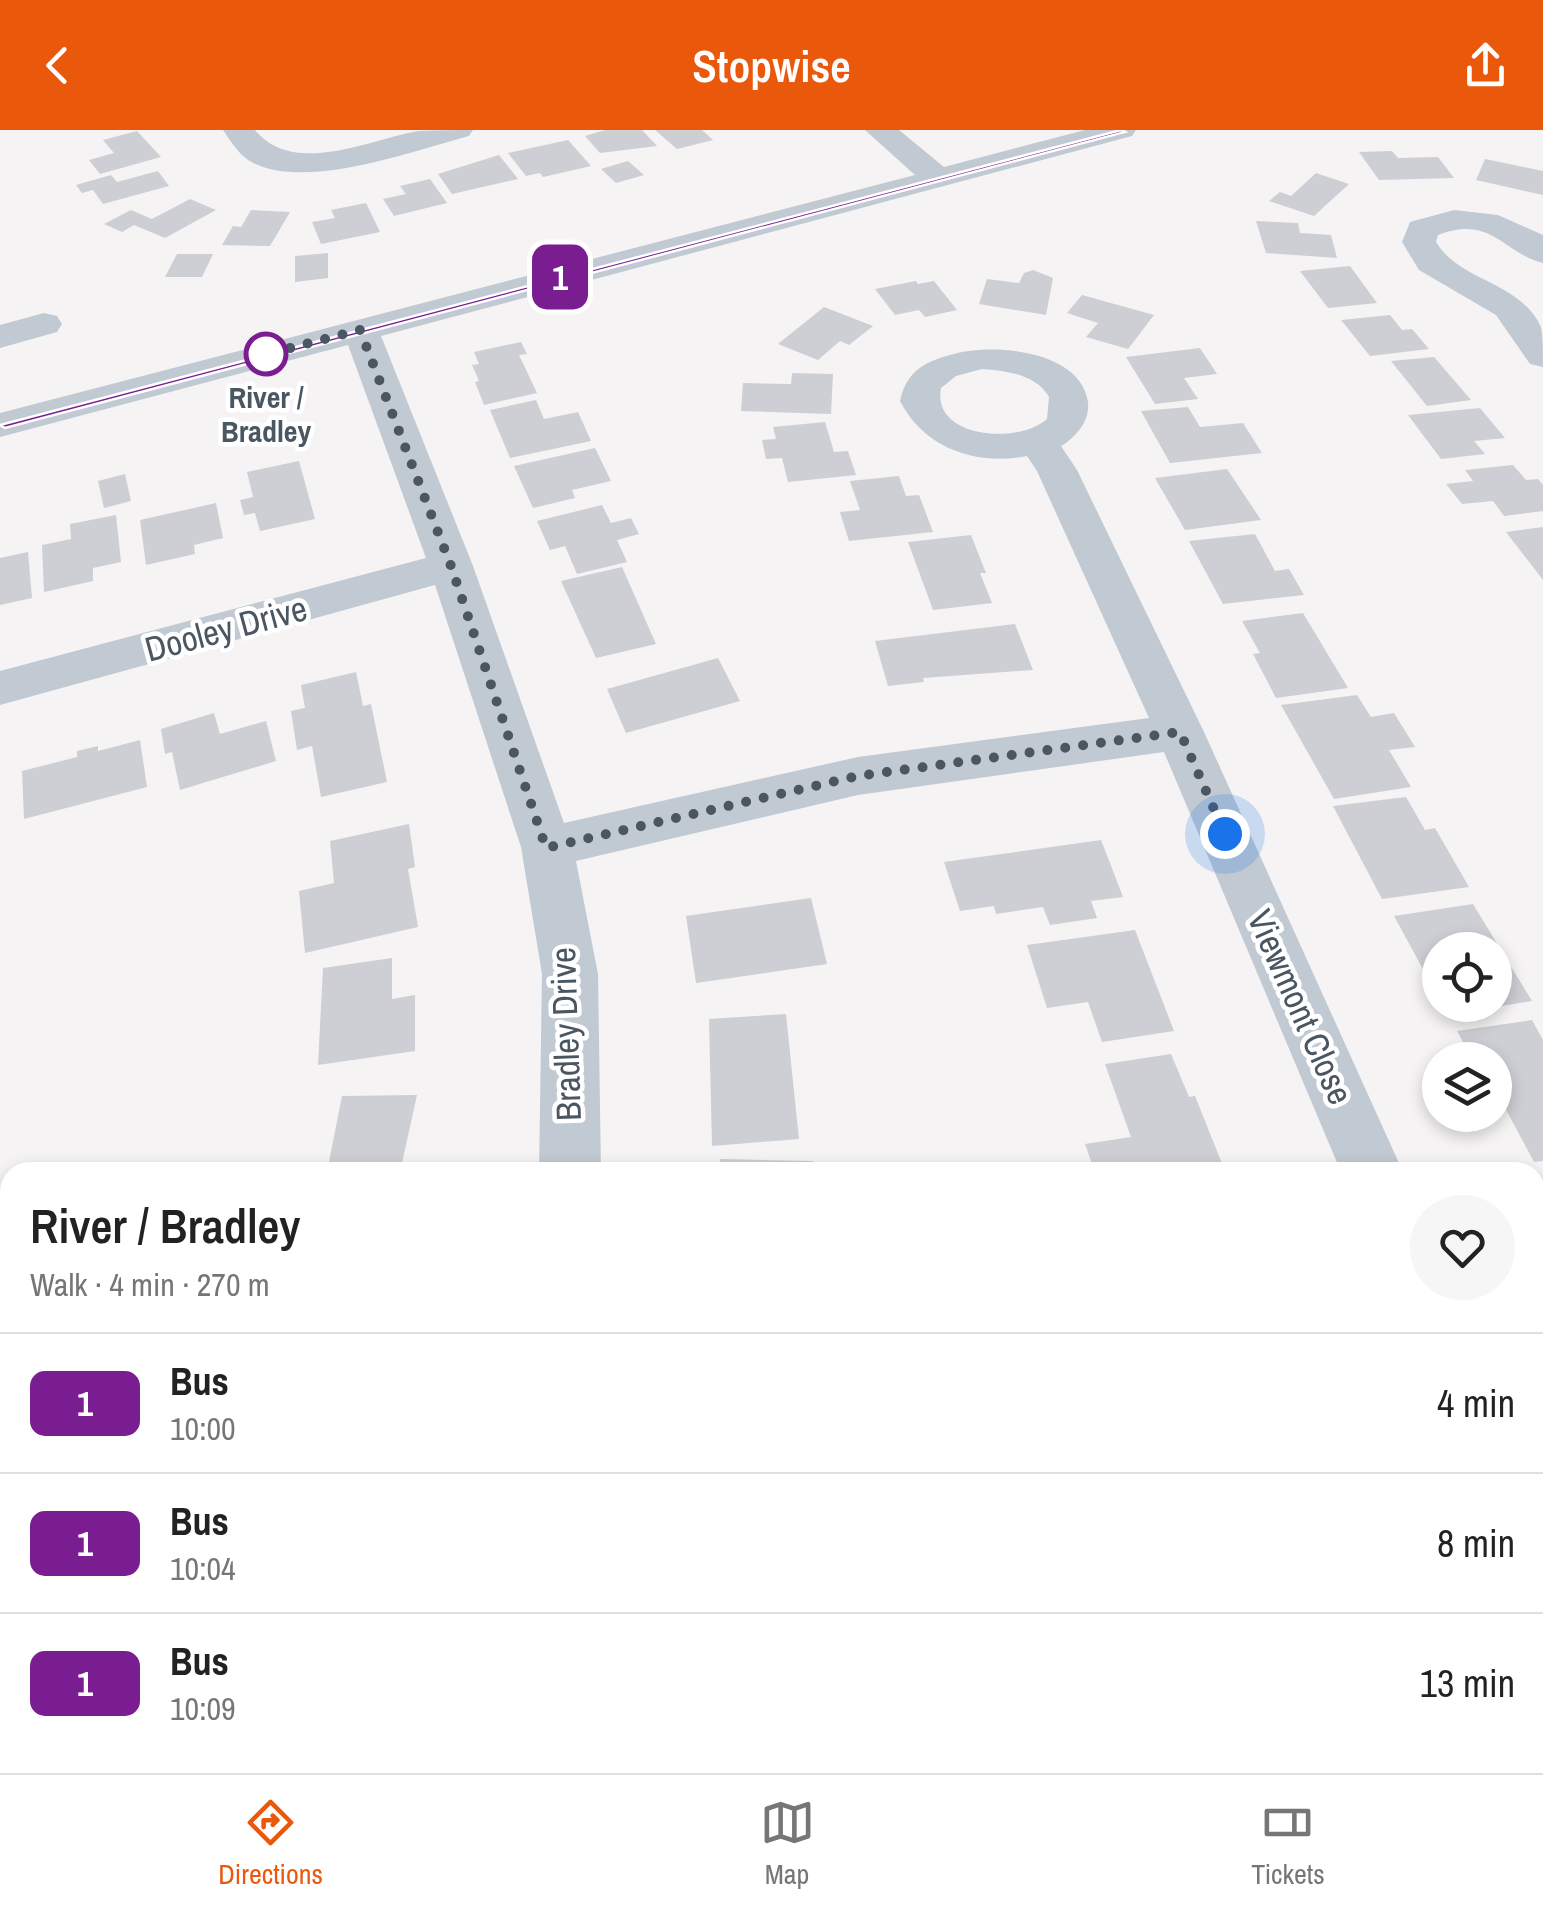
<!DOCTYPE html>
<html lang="en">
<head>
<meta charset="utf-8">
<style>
  body { margin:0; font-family:"Archivo Narrow",sans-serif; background:#f6f6f6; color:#222; height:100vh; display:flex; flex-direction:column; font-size:38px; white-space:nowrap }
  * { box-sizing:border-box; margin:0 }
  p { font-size:32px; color:#767676 }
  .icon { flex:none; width:55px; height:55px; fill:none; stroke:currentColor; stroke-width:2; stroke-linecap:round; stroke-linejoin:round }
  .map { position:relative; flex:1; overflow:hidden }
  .sheet { position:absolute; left:0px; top:1032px; width:1545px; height:612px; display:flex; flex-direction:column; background:#fff; border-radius:30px 30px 0 0; box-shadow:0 5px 15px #0003 }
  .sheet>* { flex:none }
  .badge { padding:0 20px; border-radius:15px; font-size:35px; line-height:65px }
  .buttons { position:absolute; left:1422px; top:802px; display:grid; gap:20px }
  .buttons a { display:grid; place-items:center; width:90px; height:90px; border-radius:50%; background:#fff; box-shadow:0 5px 15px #0003; font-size:50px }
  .you { position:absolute; width:50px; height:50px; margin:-25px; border:8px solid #fff; border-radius:50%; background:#1a73e8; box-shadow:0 0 0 15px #1a73e833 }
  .map>.badge { position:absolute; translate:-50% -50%; box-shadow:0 0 0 5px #fff }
  .round { display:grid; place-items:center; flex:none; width:105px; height:105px; border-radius:52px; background:#f6f6f6 }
  .headline { display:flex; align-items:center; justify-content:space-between; height:170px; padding:0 30px }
  h1 { font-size:48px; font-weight:600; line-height:75px }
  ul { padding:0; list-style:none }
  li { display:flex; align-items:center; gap:30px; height:140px; padding:0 30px; border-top:2px solid #e0e0e0 }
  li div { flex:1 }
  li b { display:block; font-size:38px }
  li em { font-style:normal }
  li .badge { min-width:110px; font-weight:700; text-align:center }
  header { display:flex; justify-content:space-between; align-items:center; height:130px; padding:0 30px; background:#ea580c; color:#fff; font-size:45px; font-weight:600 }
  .dock { display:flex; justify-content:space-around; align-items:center; height:140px; border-top:2px solid #e0e0e0; background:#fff; font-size:28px; color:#767676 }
  .dock a { display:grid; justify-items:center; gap:5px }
  .dock .on { color:#ea580c }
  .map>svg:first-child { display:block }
  .building { fill:#cdcfd5 }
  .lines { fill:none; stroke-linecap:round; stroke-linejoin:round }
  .minor { fill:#c1cad2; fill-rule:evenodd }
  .line { fill:#7a1d90; stroke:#fff; stroke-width:2.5 }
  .walk { stroke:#4a5661; stroke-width:10; stroke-dasharray:0 18 }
  .stop-dot { fill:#fff; stroke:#7a1d90; stroke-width:5 }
  .labels { text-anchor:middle; stroke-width:9; stroke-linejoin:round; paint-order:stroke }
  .far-stop-label { font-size:30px; font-weight:bold; fill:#4a5661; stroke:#fff }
  .street-label { font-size:35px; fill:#4a5661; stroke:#fff }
</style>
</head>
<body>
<header><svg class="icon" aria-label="back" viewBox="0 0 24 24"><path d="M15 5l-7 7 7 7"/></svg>Stopwise<svg class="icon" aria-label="share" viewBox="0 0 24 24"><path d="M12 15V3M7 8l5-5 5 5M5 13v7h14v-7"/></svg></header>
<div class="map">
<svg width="1543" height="1643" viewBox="0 0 1543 1643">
  <rect width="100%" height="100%" fill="#f5f3f3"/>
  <g class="building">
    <path d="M 605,0 L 642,0 L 657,16 L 600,23 L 585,6 Z"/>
    <path d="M 655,0 L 702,0 L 713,10 L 677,19 Z"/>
    <path d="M 137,1 L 161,27 L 100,44 L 89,30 L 114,23 L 103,10 Z"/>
    <path d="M 568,10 L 591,36 L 543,47 L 540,43 L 526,46 L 508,23 Z"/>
    <path d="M 1392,21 L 1398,28 L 1438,27 L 1454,48 L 1379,50 L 1359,22 Z"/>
    <path d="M 499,25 L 518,49 L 452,64 L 438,44 Z"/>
    <path d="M 1485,29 L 1543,41 L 1543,65 L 1476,50 Z"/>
    <path d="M 628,31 L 644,45 L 616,53 L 601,39 Z"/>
    <path d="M 158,41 L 169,56 L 103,74 L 93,60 L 82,63 L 76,55 L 111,45 L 117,52 Z"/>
    <path d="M 1316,43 L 1349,54 L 1314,86 L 1269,71 L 1280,62 L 1291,66 Z"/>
    <path d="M 430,49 L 447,73 L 394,86 L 383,69 L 406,64 L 400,56 Z"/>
    <path d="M 190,69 L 216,80 L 165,108 L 134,95 L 122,102 L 104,94 L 131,80 L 152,89 Z"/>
    <path d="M 366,73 L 380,102 L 321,114 L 312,92 L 335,88 L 331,80 Z"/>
    <path d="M 251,80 L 290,82 L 270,116 L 222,115 L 233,96 L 241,97 Z"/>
    <path d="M 1256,91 L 1298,93 L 1300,103 L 1331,105 L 1337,128 L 1266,123 Z"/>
    <path d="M 328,123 L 328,148 L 295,152 L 295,126 Z"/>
    <path d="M 177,124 L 213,124 L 202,147 L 165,147 Z"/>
    <path d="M 1350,136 L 1377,173 L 1328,178 L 1300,141 Z"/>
    <path d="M 1033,140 L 1053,148 L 1046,185 L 979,174 L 987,149 L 1019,153 L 1024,143 Z"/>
    <path d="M 916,151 L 918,154 L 934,151 L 957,180 L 925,187 L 919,180 L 895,185 L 875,159 Z"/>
    <path d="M 1082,165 L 1154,185 L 1128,219 L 1086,207 L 1098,193 L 1067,183 Z"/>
    <path d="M 824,177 L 873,196 L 849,215 L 840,211 L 818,230 L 778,214 Z"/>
    <path d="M 1390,185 L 1402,200 L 1412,199 L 1429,219 L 1370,226 L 1341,190 Z"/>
    <path d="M 521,212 L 527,224 L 519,225 L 537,263 L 484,275 L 475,252 L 479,251 L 472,235 L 479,234 L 474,222 Z"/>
    <path d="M 1200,218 L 1217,244 L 1184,248 L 1198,269 L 1155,274 L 1126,227 Z"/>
    <path d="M 1434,227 L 1471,270 L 1427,276 L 1391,231 Z"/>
    <path d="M 792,243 L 833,244 L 831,284 L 741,281 L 743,253 L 791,254 Z"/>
    <path d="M 536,270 L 544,289 L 578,282 L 591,311 L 510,328 L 490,280 Z"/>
    <path d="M 1188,277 L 1200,297 L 1243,293 L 1262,323 L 1170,333 L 1141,281 Z"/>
    <path d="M 1480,278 L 1505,308 L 1474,311 L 1485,324 L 1441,329 L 1408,285 Z"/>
    <path d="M 825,292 L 834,322 L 848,321 L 856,345 L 788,352 L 782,328 L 766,329 L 762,310 L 776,309 L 773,297 Z"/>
    <path d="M 595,318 L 611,351 L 572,360 L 575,368 L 533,378 L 514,336 Z"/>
    <path d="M 299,331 L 315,389 L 260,401 L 255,383 L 244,385 L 240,370 L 253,367 L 247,342 Z"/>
    <path d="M 1513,335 L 1526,350 L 1538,349 L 1543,355 L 1543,381 L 1504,386 L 1493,371 L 1462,374 L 1446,354 L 1473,351 L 1465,340 Z"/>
    <path d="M 1227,339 L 1261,390 L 1185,400 L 1155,348 Z"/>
    <path d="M 125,344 L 131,371 L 104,378 L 98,351 Z"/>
    <path d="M 899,346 L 906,366 L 919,365 L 933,402 L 849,411 L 840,382 L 860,380 L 850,351 Z"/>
    <path d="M 216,373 L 223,408 L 194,415 L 195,424 L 146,435 L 140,390 Z"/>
    <path d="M 602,375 L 611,393 L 631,388 L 639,404 L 617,410 L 627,432 L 577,444 L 565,416 L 550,420 L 537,391 Z"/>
    <path d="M 116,385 L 121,432 L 93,438 L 93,451 L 44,462 L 42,415 L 71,409 L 70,394 Z"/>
    <path d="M 1543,397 L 1543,450 L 1506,402 Z"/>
    <path d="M 1255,404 L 1275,441 L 1289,439 L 1304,465 L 1223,474 L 1189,411 Z"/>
    <path d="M 971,405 L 986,443 L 980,443 L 992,473 L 933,480 L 908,412 Z"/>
    <path d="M 28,422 L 32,468 L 0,475 L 0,428 Z"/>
    <path d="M 622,437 L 656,514 L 596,528 L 561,451 Z"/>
    <path d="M 1303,483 L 1348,558 L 1276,568 L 1253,524 L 1260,523 L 1242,491 Z"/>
    <path d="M 1015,494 L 1033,540 L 923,548 L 924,552 L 888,556 L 875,511 Z"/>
    <path d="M 718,528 L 740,571 L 626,603 L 607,559 Z"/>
    <path d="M 356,542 L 363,576 L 371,574 L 387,652 L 321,667 L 312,616 L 297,620 L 291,581 L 305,578 L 301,555 Z"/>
    <path d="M 1357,565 L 1371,587 L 1394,583 L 1415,617 L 1389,620 L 1411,657 L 1334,669 L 1281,575 Z"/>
    <path d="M 214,583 L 220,604 L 266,591 L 276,631 L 180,660 L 172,622 L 165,624 L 161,599 Z"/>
    <path d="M 140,610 L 147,657 L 24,689 L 22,641 L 77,627 L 77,621 L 98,616 L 98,621 Z"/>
    <path d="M 1406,667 L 1425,700 L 1435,698 L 1469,757 L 1382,769 L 1333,676 Z"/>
    <path d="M 409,694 L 415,737 L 408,739 L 418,797 L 305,823 L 299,761 L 334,753 L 330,711 Z"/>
    <path d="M 1101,710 L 1123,767 L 1091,771 L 1097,788 L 1050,795 L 1043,777 L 996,784 L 994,776 L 960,781 L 944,732 Z"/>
    <path d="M 811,768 L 827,834 L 696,853 L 686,786 Z"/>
    <path d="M 1473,774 L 1532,871 L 1495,877 L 1495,820 L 1440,820 L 1440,850 L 1430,852 L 1394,786 Z"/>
    <path d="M 1135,800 L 1174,901 L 1102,912 L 1088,872 L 1047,878 L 1027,815 Z"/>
    <path d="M 392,828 L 392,869 L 415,865 L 415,921 L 318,935 L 323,838 Z"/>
    <path d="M 786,884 L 799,1009 L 712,1016 L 709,889 Z"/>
    <path d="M 1532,890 L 1543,910 L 1543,1031 L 1534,1032 L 1495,959 L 1495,930 L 1473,930 L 1457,901 Z"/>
    <path d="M 1171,924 L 1189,967 L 1195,966 L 1225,1041 L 1095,1042 L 1085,1014 L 1131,1007 L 1105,934 Z"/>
    <path d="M 417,965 L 400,1042 L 327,1042 L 342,966 Z"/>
    <path d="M 720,1029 L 813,1031 L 813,1042 L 719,1042 Z"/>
    <path d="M 0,1121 L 10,1168 L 0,1174 Z"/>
    <path d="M 61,1635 L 181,1635 L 176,1643 L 56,1643 Z"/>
    <path d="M 621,1635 L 751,1635 L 749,1643 L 619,1643 Z"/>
    <path d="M 1156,1635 L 1248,1635 L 1242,1643 L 1162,1643 Z"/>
    <path d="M 1324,1635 L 1451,1635 L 1470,1643 L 1324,1643 Z"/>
  </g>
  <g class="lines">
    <g class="minor">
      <path d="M 223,0 L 255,0 C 294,47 368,10 418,1 C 436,0 455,0 473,0 L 469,6 C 412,21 301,63 248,30 C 238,23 229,9 223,0 Z"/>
      <path d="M 865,0 L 899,0 L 944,37 L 1085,0 L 1136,0 L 1132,6 L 381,206 L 473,436 L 564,693 L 858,627 L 1149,588 L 1037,341 L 1027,326 C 975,336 924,318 900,271 C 907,240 926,231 954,224 C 993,213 1081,220 1088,272 C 1090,291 1076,307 1061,316 L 1077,340 L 1204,602 L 1403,1042 L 1341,1042 L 1164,622 L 858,665 L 576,731 L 598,844 L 601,1042 L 539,1042 L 542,844 L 521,717 L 435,455 L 0,575 L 0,541 L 426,428 L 348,215 L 0,307 L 0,283 L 915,45 ZM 982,239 C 1006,241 1036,244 1049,267 L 1047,289 C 1018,315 931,308 941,258 L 956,246 Z"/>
      <path d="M 1454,80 L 1498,85 L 1543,105 L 1543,133 C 1503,123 1491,84 1438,105 L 1436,112 C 1460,152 1520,151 1541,197 C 1543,207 1543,225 1543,237 L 1530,234 L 1496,185 L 1419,140 L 1402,112 L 1410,92 Z"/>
      <path d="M 44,183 L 57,186 L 62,194 L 57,202 L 0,218 L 0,195 Z"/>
      <path d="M 1535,1184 L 1543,1187 L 1543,1261 L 1535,1257 Z"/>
      <path d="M 1543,1362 L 1543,1436 L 1535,1439 L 1535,1365 Z"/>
      <path d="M 371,1635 L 451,1635 L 447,1643 L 367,1643 Z"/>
    </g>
  </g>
  <path class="line" d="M 1121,0 L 1125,2 L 5,298 L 0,295 Z"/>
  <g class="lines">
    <path class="walk" d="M 266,224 L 252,228 L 360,200 L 451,436 L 546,718 L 858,646 L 1180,602 L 1225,704"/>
  </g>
  <circle class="stop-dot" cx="266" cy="224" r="20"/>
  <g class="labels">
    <g class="far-stop-label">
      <text x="266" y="278">River /<tspan x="266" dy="34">Bradley</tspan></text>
    </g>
    <g class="street-label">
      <text transform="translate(226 499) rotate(-15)" y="12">Dooley Drive</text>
      <text transform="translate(1300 877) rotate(66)" y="12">Viewmont Close</text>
      <text transform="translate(566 904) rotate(-92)" y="12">Bradley Drive</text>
    </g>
  </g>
</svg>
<div class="buttons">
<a><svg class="icon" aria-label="locate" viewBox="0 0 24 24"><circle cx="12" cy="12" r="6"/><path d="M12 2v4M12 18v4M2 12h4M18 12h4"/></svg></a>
<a><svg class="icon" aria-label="layers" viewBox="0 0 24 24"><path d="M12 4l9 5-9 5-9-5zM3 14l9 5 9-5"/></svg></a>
</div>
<div class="you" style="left:1225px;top:704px"></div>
<b class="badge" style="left:560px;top:147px;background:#7a1d90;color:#fff">1</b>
<section class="sheet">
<div class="headline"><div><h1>River / Bradley</h1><p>Walk · 4 min · 270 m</p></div><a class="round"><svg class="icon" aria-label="heart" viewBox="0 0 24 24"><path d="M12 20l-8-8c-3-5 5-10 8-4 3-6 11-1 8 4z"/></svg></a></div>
<ul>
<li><span class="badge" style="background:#7a1d90;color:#fff">1</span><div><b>Bus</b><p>10:00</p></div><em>4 min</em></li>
<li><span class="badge" style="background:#7a1d90;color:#fff">1</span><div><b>Bus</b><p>10:04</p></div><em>8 min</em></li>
<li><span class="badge" style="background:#7a1d90;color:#fff">1</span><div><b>Bus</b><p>10:09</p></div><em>13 min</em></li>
</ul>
</section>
</div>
<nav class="dock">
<a class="on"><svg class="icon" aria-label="directions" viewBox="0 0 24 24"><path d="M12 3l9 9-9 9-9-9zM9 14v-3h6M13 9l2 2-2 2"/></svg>Directions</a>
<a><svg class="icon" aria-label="map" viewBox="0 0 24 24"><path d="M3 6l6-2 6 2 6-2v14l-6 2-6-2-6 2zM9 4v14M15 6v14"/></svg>Map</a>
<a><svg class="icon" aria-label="tickets" viewBox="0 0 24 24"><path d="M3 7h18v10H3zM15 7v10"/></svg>Tickets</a>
</nav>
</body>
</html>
